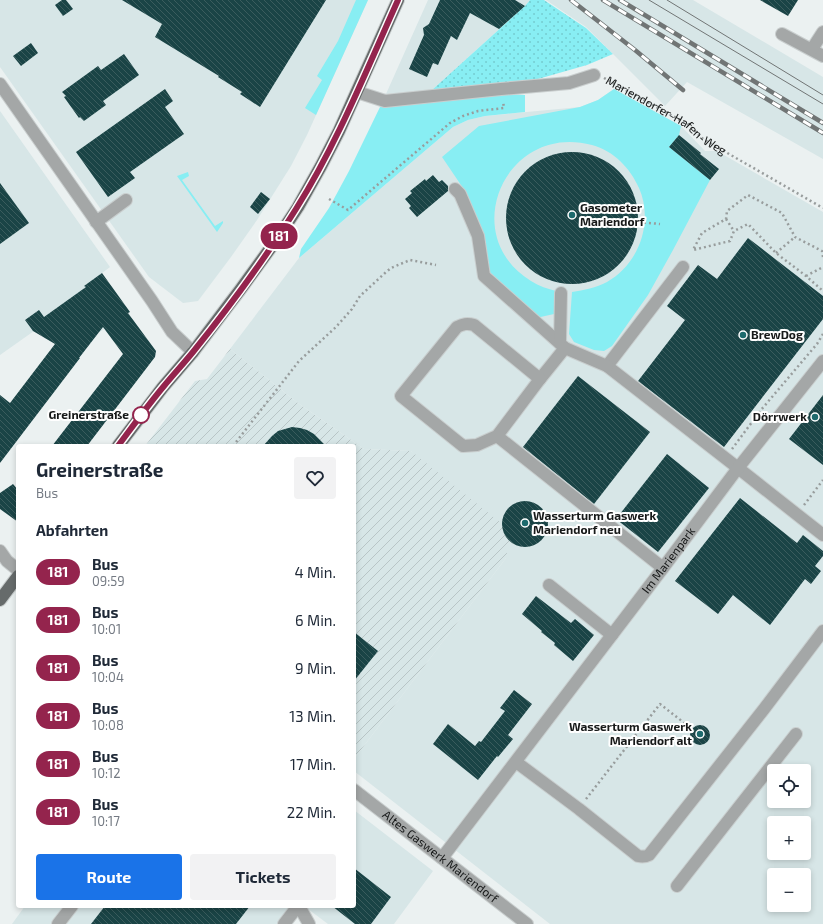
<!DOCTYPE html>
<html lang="de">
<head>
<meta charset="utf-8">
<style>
  body { margin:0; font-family:"Exo 2",sans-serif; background:#f2f2f3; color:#1f2937; height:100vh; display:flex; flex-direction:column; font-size:15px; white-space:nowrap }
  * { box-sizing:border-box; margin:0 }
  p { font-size:13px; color:#747a83 }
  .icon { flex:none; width:22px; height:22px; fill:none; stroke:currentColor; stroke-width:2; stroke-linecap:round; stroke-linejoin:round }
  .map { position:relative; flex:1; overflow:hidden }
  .details { position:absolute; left:16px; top:444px; width:340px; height:464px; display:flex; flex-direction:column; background:#fff; border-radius:4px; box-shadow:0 2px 6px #0003 }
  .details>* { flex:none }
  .badge { padding:0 8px; border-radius:13px; font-size:14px; line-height:26px }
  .tools { position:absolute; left:767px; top:764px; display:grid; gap:8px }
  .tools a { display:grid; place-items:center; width:44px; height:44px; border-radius:4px; background:#fff; box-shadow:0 2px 6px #0003; font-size:20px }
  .map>.badge { position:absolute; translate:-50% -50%; box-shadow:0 0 0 2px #fff }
  h2 { padding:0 20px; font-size:15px; line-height:36px }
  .round { display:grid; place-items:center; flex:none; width:42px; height:42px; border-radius:4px; background:#f2f2f3 }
  .summary { display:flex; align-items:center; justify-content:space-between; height:68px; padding:0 20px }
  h1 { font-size:19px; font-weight:700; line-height:30px }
  .primary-button { display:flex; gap:8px; margin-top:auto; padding:8px 20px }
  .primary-button a { flex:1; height:46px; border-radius:4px; background:#1a73e8; color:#fff; font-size:16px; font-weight:700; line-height:46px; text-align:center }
  .primary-button a+a { background:#f2f2f3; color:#1f2937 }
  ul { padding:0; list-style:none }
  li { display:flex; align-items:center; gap:12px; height:48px; padding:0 20px }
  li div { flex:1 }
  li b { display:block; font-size:15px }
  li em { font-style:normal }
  li .badge { min-width:44px; font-weight:700; text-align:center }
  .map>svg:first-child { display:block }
  .built { fill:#d7e6e7; fill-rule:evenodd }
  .industrial { fill:url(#industrial-furrows) }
  .grass { fill:#88eef3 }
  .garden { fill:url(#garden-dots) }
  .building { fill:url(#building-back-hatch) }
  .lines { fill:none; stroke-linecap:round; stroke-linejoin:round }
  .minor-casing { stroke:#c9cece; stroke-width:14 }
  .major-casing { stroke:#c9cece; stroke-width:14 }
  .path { stroke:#989d9d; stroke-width:2.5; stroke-dasharray:2 3; stroke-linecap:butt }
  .minor { stroke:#a4a7a7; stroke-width:12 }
  .major { stroke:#666b6b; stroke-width:12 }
  .tram { stroke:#717575; stroke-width:1 }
  .rail-casing { stroke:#717575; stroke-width:4.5 }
  .rail { stroke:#fff; stroke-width:3; stroke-dasharray:9; stroke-linecap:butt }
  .line-casing { stroke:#fff; stroke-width:9 }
  .line { stroke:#94244d; stroke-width:6 }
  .poi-dot { fill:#1d6a6d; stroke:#fff; stroke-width:1.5 }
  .stop-dot { fill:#fff; stroke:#94244d; stroke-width:2 }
  .labels { text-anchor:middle; stroke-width:4; stroke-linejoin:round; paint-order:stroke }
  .street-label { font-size:12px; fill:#171919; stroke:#fff }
  .poi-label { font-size:12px; font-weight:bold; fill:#171919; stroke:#fff; text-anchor:start }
  .stop-label { font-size:12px; font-weight:bold; fill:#171919; stroke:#fff; text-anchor:end }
</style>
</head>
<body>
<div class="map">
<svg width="823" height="924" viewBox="0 0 823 924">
  <defs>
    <pattern id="industrial-furrows" width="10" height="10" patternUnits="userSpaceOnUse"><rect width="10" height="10" fill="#d7e6e7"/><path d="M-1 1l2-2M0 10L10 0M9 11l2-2" fill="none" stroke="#b8c5c6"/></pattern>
    <pattern id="garden-dots" width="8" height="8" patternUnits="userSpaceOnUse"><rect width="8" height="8" fill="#88eef3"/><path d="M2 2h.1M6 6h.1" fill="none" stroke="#75ccd0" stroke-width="1.8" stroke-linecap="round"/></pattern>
    <pattern id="building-back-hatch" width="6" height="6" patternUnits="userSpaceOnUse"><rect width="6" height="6" fill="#1a4446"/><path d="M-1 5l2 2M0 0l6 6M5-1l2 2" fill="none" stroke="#3a5c5d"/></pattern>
  </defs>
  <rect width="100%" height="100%" fill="#ebf1f1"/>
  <g class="built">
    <path d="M 0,0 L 368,0 L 307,135 L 291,166 L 257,220 L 231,257 L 198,301 L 183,303 L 149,277 L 0,67 Z"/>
    <path d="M 428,0 L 530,0 L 525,6 L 432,90 L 386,94 Z"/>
    <path d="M 546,0 L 693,0 L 823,77 L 823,159 L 687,82 L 665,106 L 586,27 Z"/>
    <path d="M 614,89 L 681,126 L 705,151 L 717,151 L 823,212 L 823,924 L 550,924 L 354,771 L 354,759 L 506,558 L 411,451 L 364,449 L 298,403 L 230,349 L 299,258 L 453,127 L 468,120 L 485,116 L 580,107 L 598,100 ZM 774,771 L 804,771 L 804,801 L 774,801 ZM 774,823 L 804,823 L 804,853 L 774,853 ZM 774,875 L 804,875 L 804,905 L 774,905 Z"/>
    <path d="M 0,111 L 110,267 L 85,286 L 112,324 L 98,333 L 79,358 L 34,331 L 0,355 Z"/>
    <path d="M 354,810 L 433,871 L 394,924 L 328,924 L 304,906 L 291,924 L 12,924 L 25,906 L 354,906 Z"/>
  </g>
  <path class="industrial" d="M 230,349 L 298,403 L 364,449 L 411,451 L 511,531 L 506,558 L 354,759 L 354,446 L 145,446 L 195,381 L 207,379 Z"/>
  <g class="grass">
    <path d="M 356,0 L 368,0 L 316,115 L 305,108 L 322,80 L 317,76 L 338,41 Z"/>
    <path d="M 614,89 L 681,126 L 679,135 L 669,147 L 710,180 L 673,250 L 648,295 L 612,346 L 604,351 L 594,350 L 574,342 L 569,334 L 572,292 C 584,290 596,288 607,282 C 639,264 654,222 639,188 C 630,168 614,151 592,145 C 506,122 456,235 531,281 C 539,286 548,289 556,291 L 554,314 L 536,318 L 491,278 L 481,227 L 465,191 L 442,157 L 479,126 L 580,107 L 598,100 Z"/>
    <path d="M 504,94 L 525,95 L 525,112 L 485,116 L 468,120 L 453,127 L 299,258 L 301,249 L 329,208 L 349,171 L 380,107 Z"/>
    <path d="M 188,172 L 189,176 L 182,180 L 215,226 L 223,221 L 223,223 L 217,232 L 177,176 Z"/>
  </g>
  <path class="garden" d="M 530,0 L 544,0 L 586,28 L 613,54 L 587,65 L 531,81 L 432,90 L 525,6 Z"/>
  <g class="building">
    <path d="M 62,0 L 66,0 L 73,9 L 63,16 L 55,5 Z"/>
    <path d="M 122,0 L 326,0 L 260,107 L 240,94 L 242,92 L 218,77 L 219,76 L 155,37 L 162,24 Z"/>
    <path d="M 440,0 L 515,0 L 525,6 L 499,29 L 470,13 L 457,40 L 451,36 L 438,65 L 433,63 L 427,77 L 409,69 L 424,35 L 423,28 L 429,24 Z"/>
    <path d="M 760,0 L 798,0 L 788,16 Z"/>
    <path d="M 31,43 L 38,53 L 21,66 L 13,56 Z"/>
    <path d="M 124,54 L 139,75 L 103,101 L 106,105 L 84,121 L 80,117 L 79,118 L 64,97 L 66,96 L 62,92 L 98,66 L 101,70 Z"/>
    <path d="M 165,89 L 173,101 L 165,107 L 184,134 L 130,172 L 135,178 L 108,197 L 76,152 Z"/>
    <path d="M 679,135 L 701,153 L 700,154 L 719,169 L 710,180 L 669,147 Z"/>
    <circle cx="572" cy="218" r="66"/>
    <path d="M 433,175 L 439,182 L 442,180 L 448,186 L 448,191 L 417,217 L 409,208 L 411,206 L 405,199 L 412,193 L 410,191 L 425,179 L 426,181 Z"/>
    <path d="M 0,183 L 29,223 L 0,244 Z"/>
    <path d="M 261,192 L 270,199 L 258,214 L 250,207 Z"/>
    <path d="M 748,238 L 823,296 L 823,319 L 724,447 L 638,381 L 685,320 L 667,306 L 698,265 L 717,279 Z"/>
    <path d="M 102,273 L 130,312 L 128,313 L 156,351 L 155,357 L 87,446 L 52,446 L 123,354 L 103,327 L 79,358 L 80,358 L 0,463 L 0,395 L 10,403 L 55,344 L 33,331 L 25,320 L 39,310 L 44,317 L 86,287 L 84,286 Z"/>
    <path d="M 578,376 L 650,432 L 594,504 L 523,447 Z"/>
    <path d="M 823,395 L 823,465 L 789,439 Z"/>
    <path d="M 292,427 L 300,428 L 307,430 L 314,434 L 326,446 L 263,446 L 272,436 L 278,431 Z"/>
    <path d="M 667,454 L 709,488 L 658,552 L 616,519 Z"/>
    <path d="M 13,484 L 18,490 L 18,522 L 0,509 L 0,493 Z"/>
    <path d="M 740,498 L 797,543 L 803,535 L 823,551 L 823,556 L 815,566 L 821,571 L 811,584 L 805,579 L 770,625 L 733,595 L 718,614 L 675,581 Z"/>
    <circle cx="525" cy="524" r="23"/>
    <path d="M 536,596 L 571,623 L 575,619 L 594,635 L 573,661 L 554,645 L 555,643 L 541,632 L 542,631 L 522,614 Z"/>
    <path d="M 354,632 L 378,651 L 354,681 Z"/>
    <path d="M 514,690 L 532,704 L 508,735 L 513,739 L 498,757 L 497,756 L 478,780 L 433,744 L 448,724 L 475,746 L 479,741 L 481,742 L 505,711 L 500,708 Z"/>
    <circle cx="700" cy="735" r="10"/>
    <path d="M 354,868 L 391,897 L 371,924 L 355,924 L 332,906 L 354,906 Z"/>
    <path d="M 105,906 L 250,906 L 236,924 L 91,924 Z"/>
  </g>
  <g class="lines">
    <defs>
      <g id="minor">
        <path d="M 782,34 L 823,56"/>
        <path d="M 812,49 L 823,32"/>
        <path d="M 0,84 L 152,301 L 172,332 L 193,352"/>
        <path d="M 357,92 L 385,101 L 462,93 L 501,89 L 569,83 L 594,75"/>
        <path d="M 455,189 L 460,194 L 478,236 L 484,276 L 565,348"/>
        <path d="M 96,222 L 126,200"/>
        <path d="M 683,267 L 607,366 L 738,468 L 823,535"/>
        <path d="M 560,343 L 561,293"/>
        <path d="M 540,379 L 565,348 L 607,366"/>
        <path d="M 497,436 L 540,379 L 474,325 C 467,323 463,324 457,327 L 401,396 L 463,446 L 477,445 L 497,436 L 663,568"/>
        <path d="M 0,551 L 7,561 L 18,570"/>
        <path d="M 549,585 L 612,635"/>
        <path d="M 516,762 L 579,809 L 638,856 C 642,857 645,857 649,855 L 764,709 L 823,631"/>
        <path id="s2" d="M 354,790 L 527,924"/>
        <path id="s3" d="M 442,858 L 663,568 L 738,468 L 823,361"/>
        <path d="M 677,886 L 796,734"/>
        <path d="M 299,906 L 309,924"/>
        <path d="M 58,924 L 72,906"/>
        <path d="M 284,924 L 298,906"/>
      </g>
      <g id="major">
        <path d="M 118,446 L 163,387 L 193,352 L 240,290 L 277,239 L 298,207 L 321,166 L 339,131 L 398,0"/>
        <path d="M 0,600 L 18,576"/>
      </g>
    </defs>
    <use href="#minor" class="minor-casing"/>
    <use href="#major" class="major-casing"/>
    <g class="path">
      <path id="s1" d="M 604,78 L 689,125 L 703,139 L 823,208"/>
      <path d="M 329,199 L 348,210 L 450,123 L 463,116 L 478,111 L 504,108 L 503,101"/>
      <path d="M 726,219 L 734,231"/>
      <path d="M 639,222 L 660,224"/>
      <path d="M 776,253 L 795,237"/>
      <path d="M 823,257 L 822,251 L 795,237 L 782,213 L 748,195 L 727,211 L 726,219 L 702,233 L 693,250 L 730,241 L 734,231 L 748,224 L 776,253 L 806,276 L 823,291"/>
      <path d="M 806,276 L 823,267"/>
      <path d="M 233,446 L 299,361 L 336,327 L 352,309 L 360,296 L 385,273 L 391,268 L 410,260 L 436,265"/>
      <path d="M 732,449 L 761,410 L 817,344 L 823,334"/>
      <path d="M 804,505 L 823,480"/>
      <path d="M 586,799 L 660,704 L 692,729"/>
    </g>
    <use href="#minor" class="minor"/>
    <use href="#major" class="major"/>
    <g class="tram">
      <path d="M 649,0 L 823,104"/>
      <path d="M 667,0 L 823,95"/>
    </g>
    <defs>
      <g id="rail">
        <path d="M 571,0 L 635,50 L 683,90"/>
        <path d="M 603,0 L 823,133"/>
        <path d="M 620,0 L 823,123"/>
      </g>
    </defs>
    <use href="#rail" class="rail-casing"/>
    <use href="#rail" class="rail"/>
  </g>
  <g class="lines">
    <defs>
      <path id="line" d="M 118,446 C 133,426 148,405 164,386 C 174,374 184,363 193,352 C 230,306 265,259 296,209 C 337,144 366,71 398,0"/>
    </defs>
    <use href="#line" class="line-casing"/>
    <use href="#line" class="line"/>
  </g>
  <g class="poi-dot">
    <circle cx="572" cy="215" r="4"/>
    <circle cx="743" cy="335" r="4"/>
    <circle cx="815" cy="417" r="4"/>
    <circle cx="525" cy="523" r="4"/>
    <circle cx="700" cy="734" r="4"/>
  </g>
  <circle class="stop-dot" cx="141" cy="415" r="8"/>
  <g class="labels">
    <g class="street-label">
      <text dy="4" stroke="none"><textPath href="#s1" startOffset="73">Mariendorfer-Hafen-Weg</textPath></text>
      <text dy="4" stroke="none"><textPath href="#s3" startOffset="374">Im Marienpark</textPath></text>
      <text dy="4" stroke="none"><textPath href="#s2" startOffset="109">Altes Gaswerk Mariendorf</textPath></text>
    </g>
    <g class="poi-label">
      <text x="580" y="212">Gasometer<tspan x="580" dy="14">Mariendorf</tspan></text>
      <text x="751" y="339">BrewDog</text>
      <text x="807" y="421" text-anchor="end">Dörrwerk</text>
      <text x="533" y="520">Wasserturm Gaswerk<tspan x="533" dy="14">Mariendorf neu</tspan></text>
      <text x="692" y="731" text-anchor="end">Wasserturm Gaswerk<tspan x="692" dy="14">Mariendorf alt</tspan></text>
    </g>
    <g class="stop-label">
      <text x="129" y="419">Greinerstraße</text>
    </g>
  </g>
</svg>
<div class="tools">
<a><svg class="icon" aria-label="locate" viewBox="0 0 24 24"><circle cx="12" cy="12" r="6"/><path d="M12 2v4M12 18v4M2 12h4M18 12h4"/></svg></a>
<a>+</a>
<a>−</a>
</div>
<b class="badge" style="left:279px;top:236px;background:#94244d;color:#fff">181</b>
<section class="details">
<div class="summary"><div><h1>Greinerstraße</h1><p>Bus</p></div><a class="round"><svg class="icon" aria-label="heart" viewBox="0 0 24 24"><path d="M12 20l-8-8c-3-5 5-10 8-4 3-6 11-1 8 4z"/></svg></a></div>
<h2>Abfahrten</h2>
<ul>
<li><span class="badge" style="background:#94244d;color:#fff">181</span><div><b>Bus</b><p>09:59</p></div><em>4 Min.</em></li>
<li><span class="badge" style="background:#94244d;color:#fff">181</span><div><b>Bus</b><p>10:01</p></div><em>6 Min.</em></li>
<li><span class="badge" style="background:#94244d;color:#fff">181</span><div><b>Bus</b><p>10:04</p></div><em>9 Min.</em></li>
<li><span class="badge" style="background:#94244d;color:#fff">181</span><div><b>Bus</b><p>10:08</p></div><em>13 Min.</em></li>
<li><span class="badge" style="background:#94244d;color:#fff">181</span><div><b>Bus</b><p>10:12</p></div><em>17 Min.</em></li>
<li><span class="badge" style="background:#94244d;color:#fff">181</span><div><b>Bus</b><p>10:17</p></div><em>22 Min.</em></li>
</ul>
<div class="primary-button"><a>Route</a><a>Tickets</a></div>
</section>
</div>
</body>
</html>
